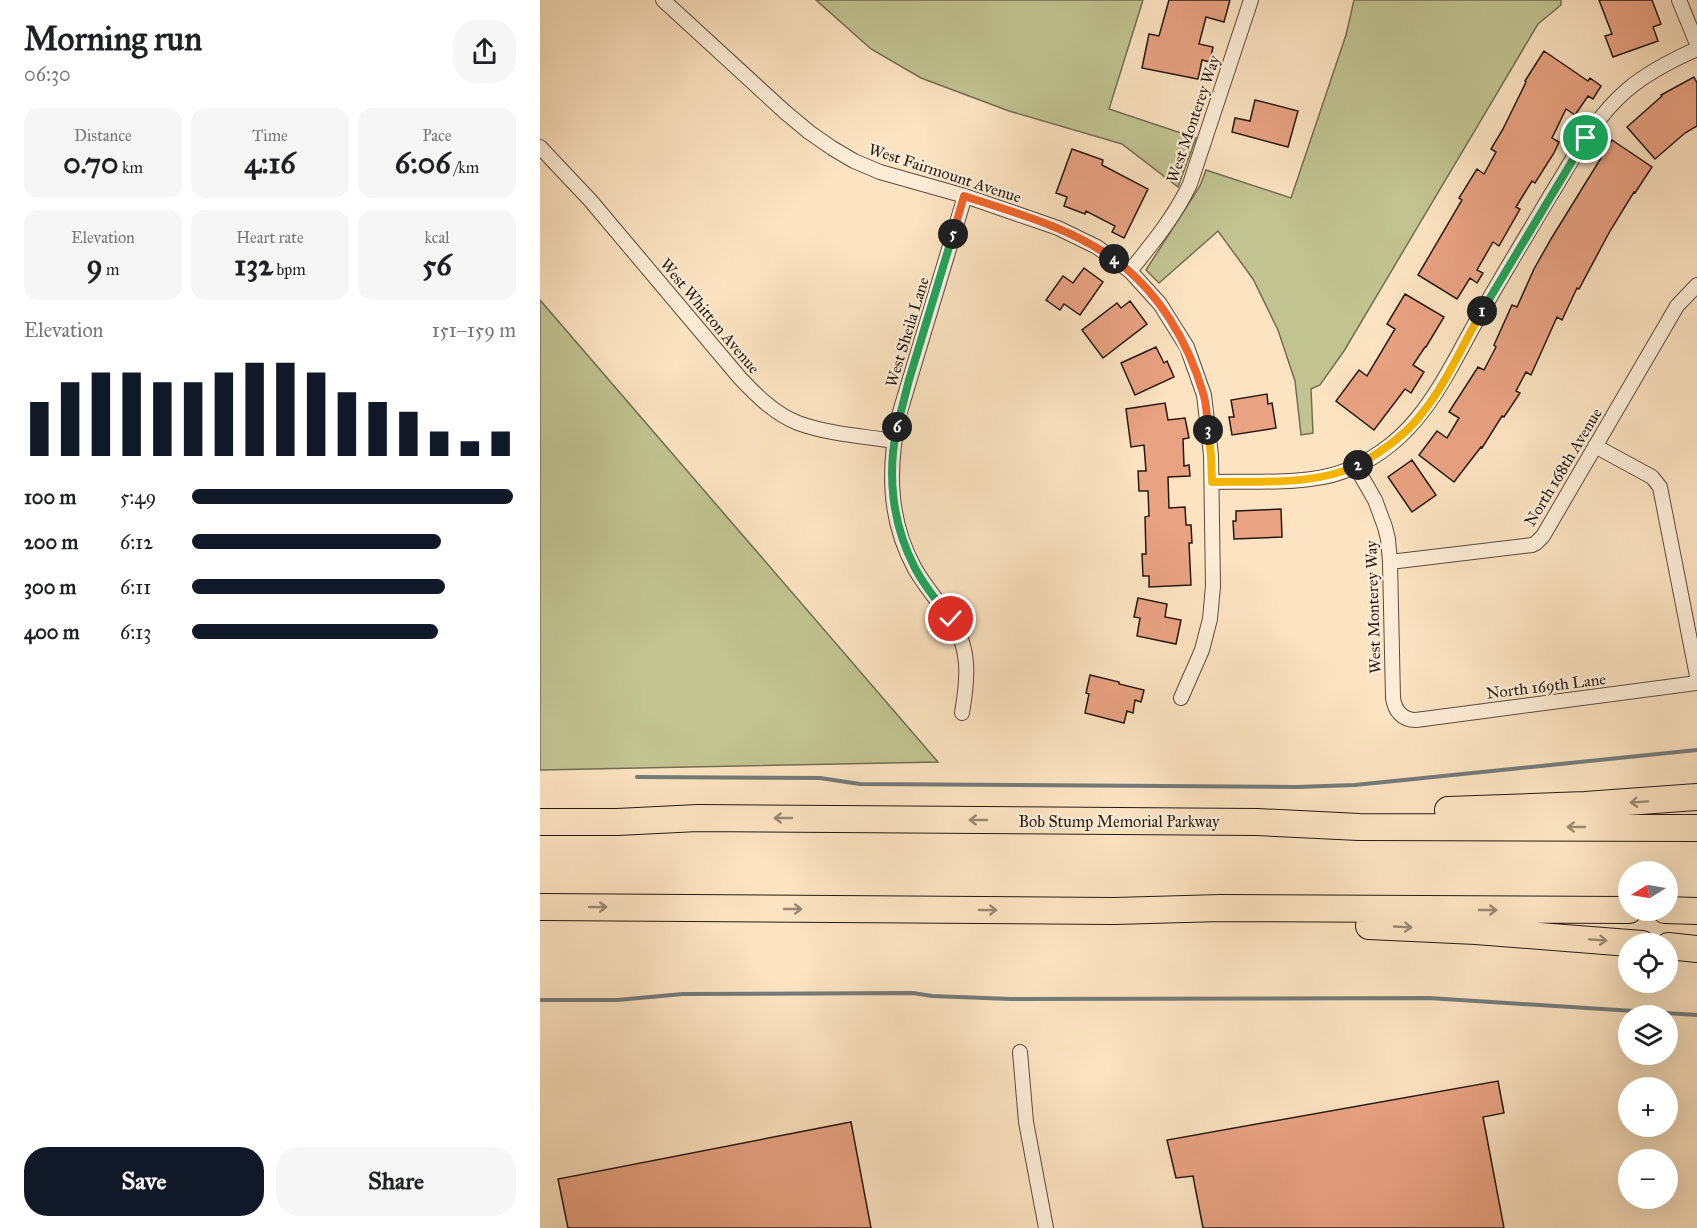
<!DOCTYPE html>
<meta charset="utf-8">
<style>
:root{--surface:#fff;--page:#f6f6f6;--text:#202124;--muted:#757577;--accent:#111827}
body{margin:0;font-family:"IM FELL Great Primer",serif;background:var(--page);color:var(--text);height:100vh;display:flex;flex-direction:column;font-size:22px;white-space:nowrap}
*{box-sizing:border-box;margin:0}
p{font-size:20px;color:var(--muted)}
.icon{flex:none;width:33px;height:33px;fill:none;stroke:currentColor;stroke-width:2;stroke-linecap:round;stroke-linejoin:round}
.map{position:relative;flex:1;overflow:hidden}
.panel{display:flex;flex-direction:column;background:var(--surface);width:540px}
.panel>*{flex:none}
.needle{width:39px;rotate:259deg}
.tools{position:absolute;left:1078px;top:861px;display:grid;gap:12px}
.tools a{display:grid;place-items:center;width:60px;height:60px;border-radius:50%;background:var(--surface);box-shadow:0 6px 24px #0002;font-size:30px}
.pin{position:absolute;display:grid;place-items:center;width:51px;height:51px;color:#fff;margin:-26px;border:3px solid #fff;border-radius:50%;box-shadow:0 2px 6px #0007}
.km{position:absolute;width:30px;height:30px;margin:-15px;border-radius:50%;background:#222;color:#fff;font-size:16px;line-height:30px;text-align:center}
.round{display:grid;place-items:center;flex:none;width:63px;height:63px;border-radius:24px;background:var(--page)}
.summary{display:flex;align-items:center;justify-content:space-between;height:102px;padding:0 24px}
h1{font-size:33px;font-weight:700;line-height:45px}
.metrics{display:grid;grid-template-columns:repeat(3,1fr);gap:9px;height:102px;padding:6px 24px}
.metrics div{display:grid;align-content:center;border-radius:15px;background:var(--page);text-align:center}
.metrics b{font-size:30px;font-weight:700}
.metrics small{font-size:16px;font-weight:400}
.metrics p{font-size:16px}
.chart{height:168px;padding:12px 24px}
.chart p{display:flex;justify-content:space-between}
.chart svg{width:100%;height:108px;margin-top:6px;stroke:var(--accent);stroke-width:6}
.cta{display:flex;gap:12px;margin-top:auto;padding:12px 24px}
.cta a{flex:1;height:69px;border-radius:24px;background:var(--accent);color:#fff;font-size:24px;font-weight:700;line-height:69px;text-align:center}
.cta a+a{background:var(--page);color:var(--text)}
ul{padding:0 24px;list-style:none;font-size:20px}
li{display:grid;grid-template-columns:96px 72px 1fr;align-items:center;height:45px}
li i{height:15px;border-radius:8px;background:var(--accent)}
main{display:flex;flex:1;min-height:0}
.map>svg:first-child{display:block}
</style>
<main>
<section class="panel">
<div class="summary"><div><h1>Morning run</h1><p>06:30</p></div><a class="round"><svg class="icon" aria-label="share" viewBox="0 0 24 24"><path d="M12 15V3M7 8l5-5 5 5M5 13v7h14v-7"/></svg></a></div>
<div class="metrics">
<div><p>Distance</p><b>0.70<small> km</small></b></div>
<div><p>Time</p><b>4:16</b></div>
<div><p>Pace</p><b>6:06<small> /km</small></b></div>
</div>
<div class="metrics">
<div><p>Elevation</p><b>9<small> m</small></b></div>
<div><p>Heart rate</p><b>132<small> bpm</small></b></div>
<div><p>kcal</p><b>56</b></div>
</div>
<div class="chart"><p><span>Elevation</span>151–159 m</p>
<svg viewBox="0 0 160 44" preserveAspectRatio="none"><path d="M5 44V22M15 44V14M25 44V10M35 44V10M45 44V14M55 44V14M65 44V10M75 44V6M85 44V6M95 44V10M105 44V18M115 44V22M125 44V26M135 44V34M145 44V38M155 44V34"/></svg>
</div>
<ul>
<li><b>100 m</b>5:49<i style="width:99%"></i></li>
<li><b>200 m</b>6:12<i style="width:77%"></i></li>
<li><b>300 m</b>6:11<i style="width:78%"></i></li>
<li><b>400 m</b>6:13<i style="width:76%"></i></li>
</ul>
<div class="cta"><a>Save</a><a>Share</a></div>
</section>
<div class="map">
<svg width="1157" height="1228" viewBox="0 0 1157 1228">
<rect width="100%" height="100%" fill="#fce3c1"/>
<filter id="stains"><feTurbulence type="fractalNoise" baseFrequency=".00333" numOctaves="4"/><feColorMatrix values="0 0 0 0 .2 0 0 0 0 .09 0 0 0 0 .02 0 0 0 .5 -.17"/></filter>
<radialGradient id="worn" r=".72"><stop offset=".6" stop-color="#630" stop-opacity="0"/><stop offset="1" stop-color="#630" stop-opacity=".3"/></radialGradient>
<path fill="#c1c391" stroke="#746e51" stroke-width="1.5" d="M 276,0 L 603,0 L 569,109 L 656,138 L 638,187 L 582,144 L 469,111 L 381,78 L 331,49 Z
M 814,0 L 1021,0 L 1021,5 L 998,24 L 804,351 L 780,385 L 771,389 L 773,433 L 761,435 L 755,381 L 738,330 L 713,279 L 678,231 L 619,283 L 606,270 L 660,186 L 666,170 L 751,198 L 806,35 Z
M 0,300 L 398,762 L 0,770 Z"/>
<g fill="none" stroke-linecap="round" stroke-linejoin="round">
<path stroke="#737a79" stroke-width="4" d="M 97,777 L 280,778 L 320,784 L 756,787 L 815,785 L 1157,750
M 0,1000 L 77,1000 L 143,994 L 373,993 L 392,996 L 471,999 L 889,998 L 1157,1015"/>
</g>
<path fill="#e9a282" stroke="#271811" stroke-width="1.5" d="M 629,0 L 690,0 L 684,22 L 666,17 L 659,44 L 673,47 L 670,62 L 662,60 L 658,79 L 602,68 L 609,34 L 619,36 Z
M 1059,0 L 1112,0 L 1121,24 L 1113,27 L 1118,41 L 1073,57 L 1065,36 L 1072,34 Z
M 1004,51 L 1048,81 L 1050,78 L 1061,86 L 1053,99 L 1048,96 L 1035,115 L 1026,109 L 1012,138 L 1019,142 L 1014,153 L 995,183 L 992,181 L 976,207 L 980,209 L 959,246 L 953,242 L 937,270 L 943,273 L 937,283 L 930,278 L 917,299 L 878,275 L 922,200 L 919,198 L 937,169 L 944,174 L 956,152 L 951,149 L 963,129 L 986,82 L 985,81 Z
M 1154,77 L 1157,83 L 1157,126 L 1145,133 L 1115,159 L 1087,127 L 1122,96 L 1121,95 Z
M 715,100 L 758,111 L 748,147 L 692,132 L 695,118 L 710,121 Z
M 1072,140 L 1112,167 L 1095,193 L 1094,192 L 1070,231 L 1039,289 L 1037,288 L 1022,320 L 1017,317 L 991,375 L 986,372 L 976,391 L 980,393 L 964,417 L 962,416 L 942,448 L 941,447 L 914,482 L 879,455 L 897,431 L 907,438 L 919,418 L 909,412 L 938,367 L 944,370 L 956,347 L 954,345 L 972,305 L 977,307 L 994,269 L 1011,239 Z
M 532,149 L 563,160 L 562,165 L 608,189 L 584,238 L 572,232 L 575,226 L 546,211 L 545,214 L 524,206 L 527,197 L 516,193 Z
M 544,268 L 563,282 L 540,315 L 524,304 L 520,310 L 506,300 L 523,276 L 533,283 Z
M 865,294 L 904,317 L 886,347 L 885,347 L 873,365 L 884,372 L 871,393 L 865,389 L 834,430 L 796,401 L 819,370 L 827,376 L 855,329 L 847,324 Z
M 590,301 L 607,324 L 563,358 L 542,330 L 577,303 L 581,308 Z
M 616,347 L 624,363 L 627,361 L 634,377 L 595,395 L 581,363 Z
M 727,394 L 728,404 L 732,403 L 736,428 L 692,435 L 689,417 L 694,417 L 691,400 Z
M 625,403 L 628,420 L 645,418 L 649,438 L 643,439 L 644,466 L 649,465 L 650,476 L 628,477 L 629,508 L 645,507 L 646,525 L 651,525 L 652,543 L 649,543 L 651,585 L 609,587 L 609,576 L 603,576 L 602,554 L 606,554 L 605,517 L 609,516 L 608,491 L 599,491 L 598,471 L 606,471 L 604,445 L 591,447 L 586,409 Z
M 872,460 L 896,495 L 872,512 L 848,477 Z
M 741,509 L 742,537 L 694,539 L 693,521 L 696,521 L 696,511 Z
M 598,598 L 627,604 L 625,617 L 641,620 L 636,644 L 597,636 L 600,618 L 594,617 Z
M 550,675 L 579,682 L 579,684 L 604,690 L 601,702 L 595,700 L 593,713 L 587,711 L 584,723 L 545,713 L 549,694 L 546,693 Z
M 958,1081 L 964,1113 L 943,1117 L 964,1228 L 663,1228 L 653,1176 L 636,1178 L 627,1140 Z
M 311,1122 L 331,1228 L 28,1228 L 18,1179 Z"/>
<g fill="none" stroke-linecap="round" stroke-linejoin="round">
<defs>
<path id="street" d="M 123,0 L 245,112 L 269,132 L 292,148 L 314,161 L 340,172 L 425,196 L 518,228 L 557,247 L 590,271 L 620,304 L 647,347 L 664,395 L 671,455 L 673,586 L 670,619 L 662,650 L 641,698
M 1139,0 L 1157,44
M 0,147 L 50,200 L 200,378 C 217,396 235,414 258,423 C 288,434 322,436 354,441
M 590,271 C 612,244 635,216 650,184 L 711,0
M 1055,446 L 1112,477 L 1120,487 L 1157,676
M 816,467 L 835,500 L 845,527 L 848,539 L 850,562 L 853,698 C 855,711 862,720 876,720 L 1157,683
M 672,482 C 710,481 767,485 802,472 C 872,447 899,389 932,329 C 957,284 984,240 1010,196 C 1033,159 1054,118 1087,90 C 1108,72 1132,60 1157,49
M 850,562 L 992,545 L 996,543 L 1003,536 L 1137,306 L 1157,285
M 422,713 C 428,678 431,647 409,616 C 397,600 384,585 374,567 C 348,519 348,468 359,415 L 425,196
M 480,1052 L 486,1122 L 506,1228"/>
<path id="highway" d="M 908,810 L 1045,805 L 1157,797
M 0,822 L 77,822 L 158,818 L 717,822 L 819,827 L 1157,828
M 0,907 L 574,911 L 681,908 L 1089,910
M 1125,910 L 1157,911
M 829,926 L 936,931 L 1102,944
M 1128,946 L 1157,949"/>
</defs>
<use href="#street" stroke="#5c4b3d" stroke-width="16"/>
<use href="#highway" stroke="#271811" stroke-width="28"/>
<use href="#street" stroke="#fdedd7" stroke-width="14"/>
<use href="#highway" stroke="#fce3c1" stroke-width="26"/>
</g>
<defs><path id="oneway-shaft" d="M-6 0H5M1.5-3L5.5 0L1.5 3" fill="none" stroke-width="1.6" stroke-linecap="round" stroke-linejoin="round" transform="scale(1.5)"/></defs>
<g stroke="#9c8872">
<use href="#oneway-shaft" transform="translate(1099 802) rotate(176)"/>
<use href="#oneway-shaft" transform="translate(243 818) rotate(-180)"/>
<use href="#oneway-shaft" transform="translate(438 820) rotate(-180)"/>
<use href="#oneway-shaft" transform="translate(1036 827) rotate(-180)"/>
<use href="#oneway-shaft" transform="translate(58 907)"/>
<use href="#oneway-shaft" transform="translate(253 909)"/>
<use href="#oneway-shaft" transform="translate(448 910)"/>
<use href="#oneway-shaft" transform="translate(948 910)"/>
<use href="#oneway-shaft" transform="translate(863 927) rotate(3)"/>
<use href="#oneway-shaft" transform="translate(1058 940) rotate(4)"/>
</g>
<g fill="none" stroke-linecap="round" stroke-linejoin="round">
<defs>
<path id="split-1" d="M 942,311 L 1046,138"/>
<path id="split-2" d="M 818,465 C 843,451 866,435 883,412 C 907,382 923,344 942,311"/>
<path id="split-3" d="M 668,430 L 671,455 L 672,482 C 719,481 775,486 818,465"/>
<path id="split-4" d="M 574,259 C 618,291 648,341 663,393 C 667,404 667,418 668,430"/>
<path id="split-5" d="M 413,234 L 424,196 C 476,213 529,227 574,259"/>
<path id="split-6" d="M 357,427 L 369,380 L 413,234"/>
<path id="split-7" d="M 357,427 C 347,474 352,523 374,566 C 383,585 398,602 411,619"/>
</defs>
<use href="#split-1" stroke="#fff" stroke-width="12"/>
<use href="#split-2" stroke="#fff" stroke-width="12"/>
<use href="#split-3" stroke="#fff" stroke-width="12"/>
<use href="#split-4" stroke="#fff" stroke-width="12"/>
<use href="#split-5" stroke="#fff" stroke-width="12"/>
<use href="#split-6" stroke="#fff" stroke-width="12"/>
<use href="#split-7" stroke="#fff" stroke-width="12"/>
<use href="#split-1" stroke="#22a559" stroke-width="8"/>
<use href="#split-2" stroke="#f5b400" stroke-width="8"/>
<use href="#split-3" stroke="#f5b400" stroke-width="8"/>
<use href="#split-4" stroke="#f0652b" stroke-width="8"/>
<use href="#split-5" stroke="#f0652b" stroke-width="8"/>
<use href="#split-6" stroke="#22a559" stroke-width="8"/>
<use href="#split-7" stroke="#22a559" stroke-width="8"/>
</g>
<g text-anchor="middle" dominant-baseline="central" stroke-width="4.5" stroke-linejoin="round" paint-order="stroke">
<g font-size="16" fill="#271811" stroke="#fdedd7">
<text transform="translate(653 119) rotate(-71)">West Monterey Way</text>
<text transform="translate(405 173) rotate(18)">West Fairmount Avenue</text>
<text transform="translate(170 316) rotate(50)">West Whitton Avenue</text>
<text transform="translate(367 332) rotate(-73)">West Sheila Lane</text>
<text transform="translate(1023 467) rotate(-59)">North 168th Avenue</text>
<text transform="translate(833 607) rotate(-92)">West Monterey Way</text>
<text transform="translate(1006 686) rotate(-7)">North 169th Lane</text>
<text x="579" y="821">Bob Stump Memorial Parkway</text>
</g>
</g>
<rect width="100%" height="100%" filter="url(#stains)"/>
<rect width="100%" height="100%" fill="url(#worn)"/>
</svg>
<div class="tools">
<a><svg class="needle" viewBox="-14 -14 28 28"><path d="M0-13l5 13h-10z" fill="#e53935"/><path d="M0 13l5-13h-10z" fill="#757577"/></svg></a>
<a><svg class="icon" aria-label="locate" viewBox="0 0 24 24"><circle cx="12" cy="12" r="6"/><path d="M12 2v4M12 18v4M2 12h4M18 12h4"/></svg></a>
<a><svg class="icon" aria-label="layers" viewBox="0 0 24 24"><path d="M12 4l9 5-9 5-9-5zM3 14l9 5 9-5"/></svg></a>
<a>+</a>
<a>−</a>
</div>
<div class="pin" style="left:1046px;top:138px;background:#1e9e55"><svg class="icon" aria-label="arrive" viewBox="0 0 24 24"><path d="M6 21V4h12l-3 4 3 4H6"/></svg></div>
<div class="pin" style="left:411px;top:619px;background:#d93025"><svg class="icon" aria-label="check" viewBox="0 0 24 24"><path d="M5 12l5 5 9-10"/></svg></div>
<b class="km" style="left:942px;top:311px">1</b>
<b class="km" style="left:818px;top:465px">2</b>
<b class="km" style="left:668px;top:430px">3</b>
<b class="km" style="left:574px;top:259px">4</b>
<b class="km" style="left:413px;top:234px">5</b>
<b class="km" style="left:357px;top:427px">6</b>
</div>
</main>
